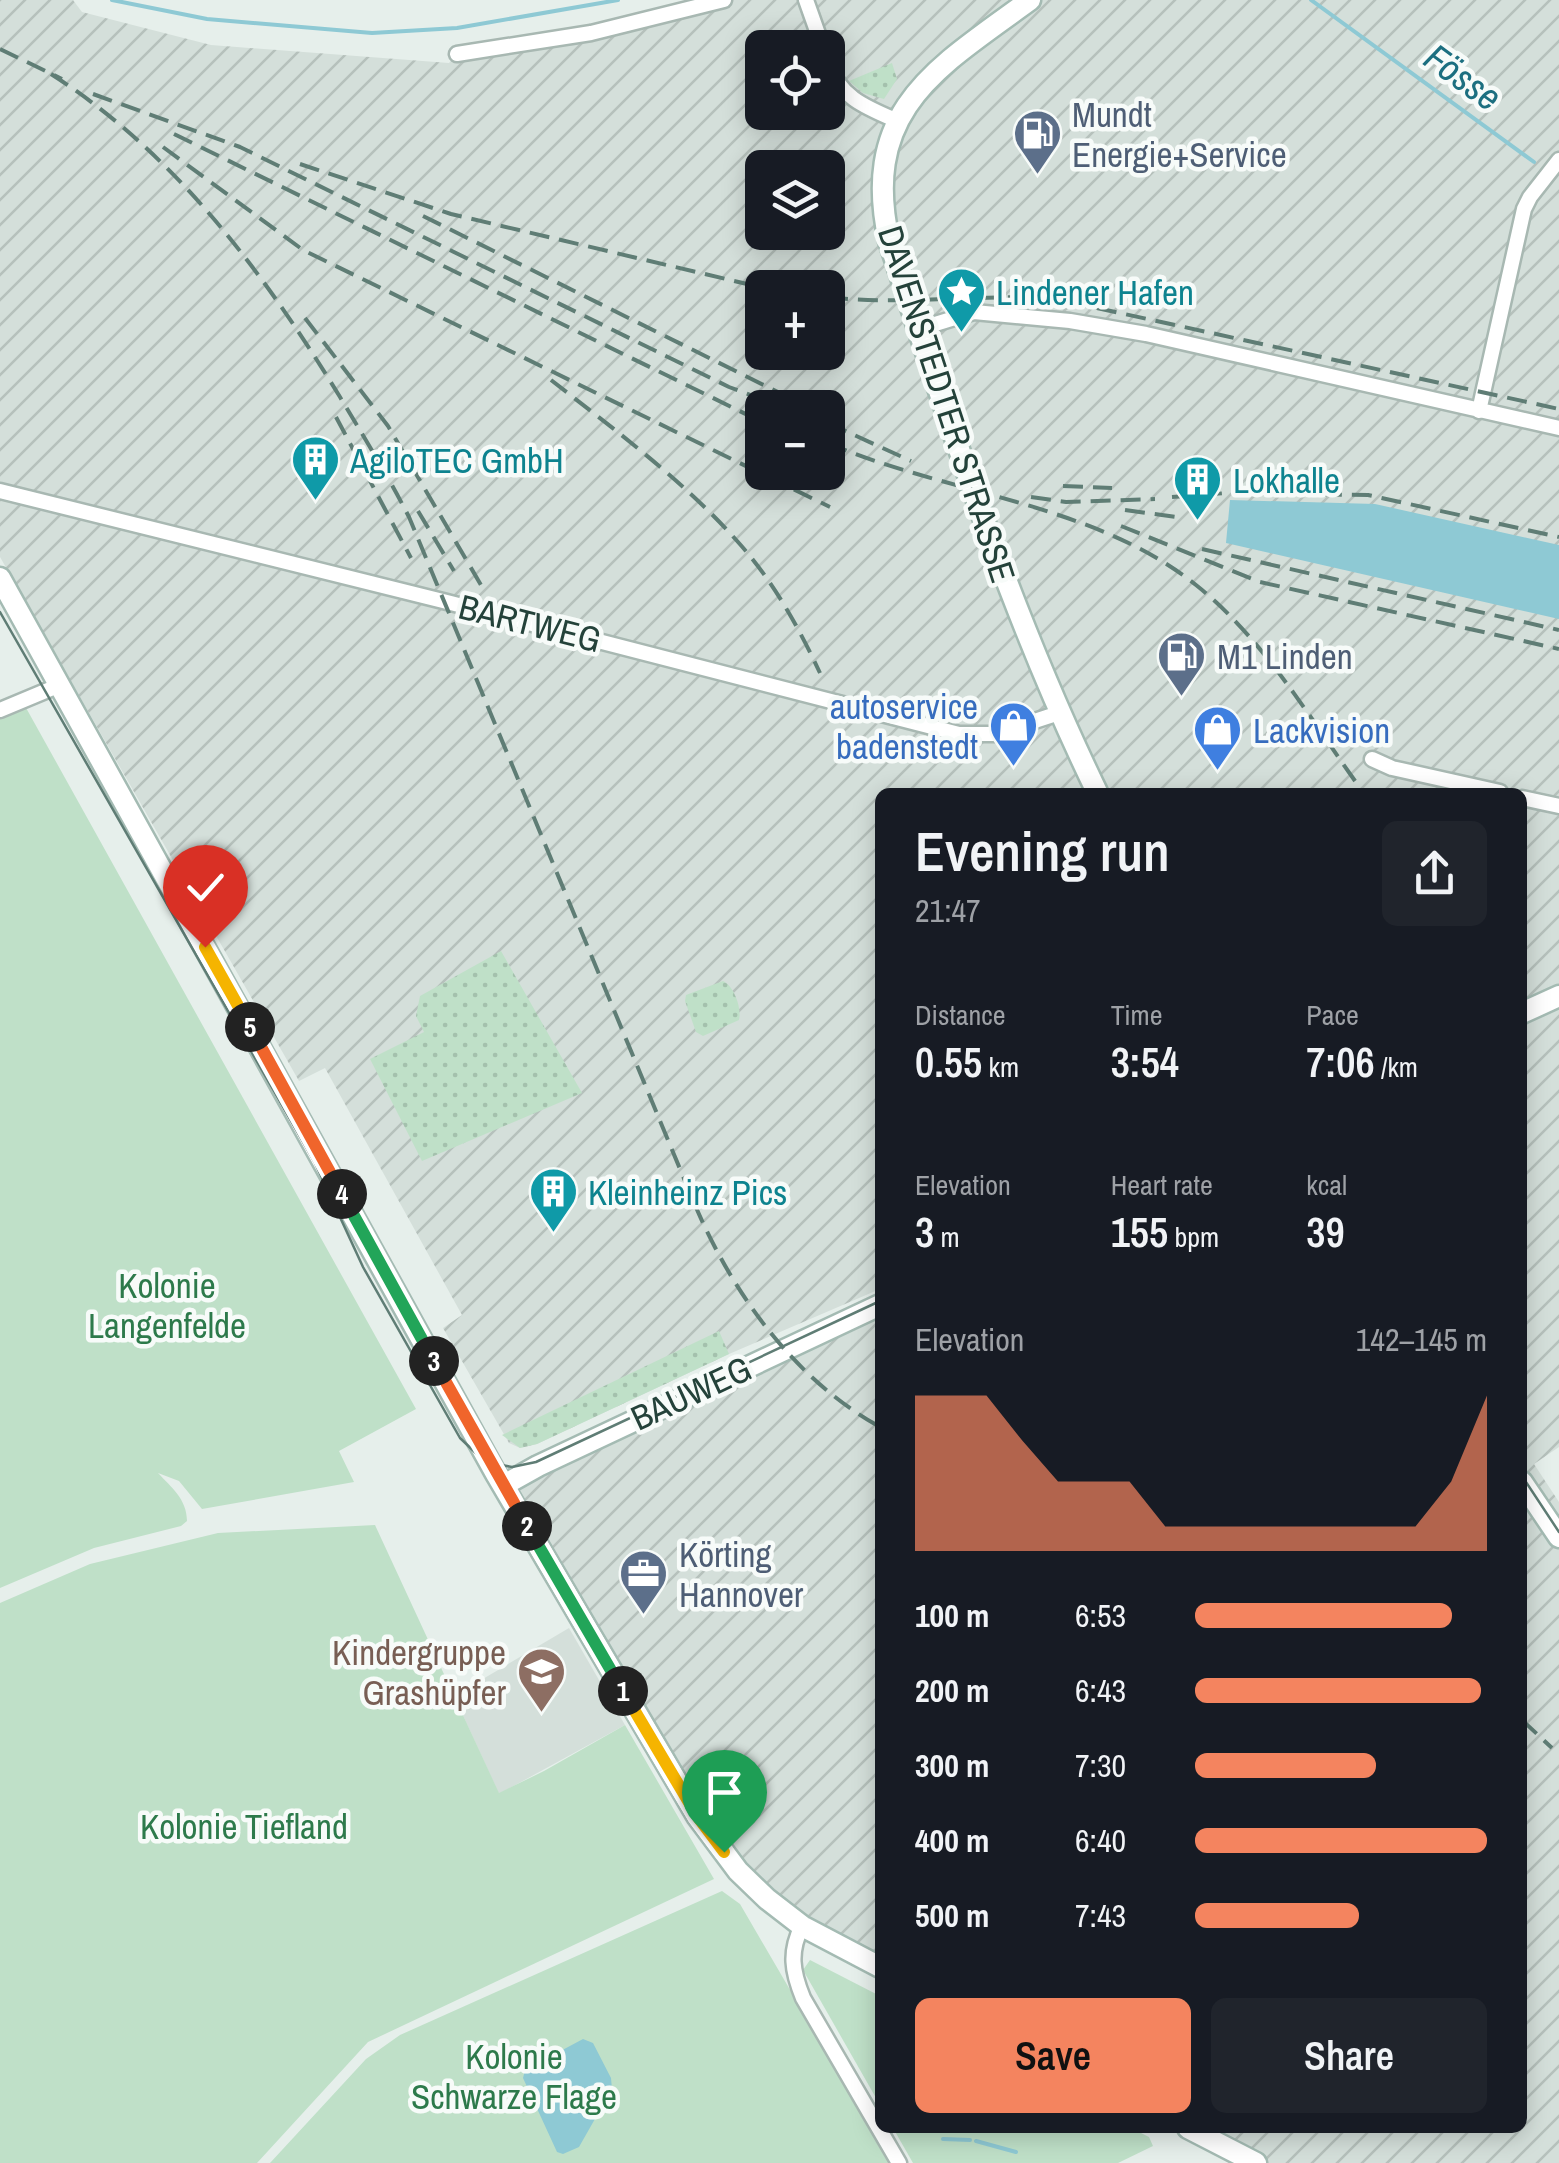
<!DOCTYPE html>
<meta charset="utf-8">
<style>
:root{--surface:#171b24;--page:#20242c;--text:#f1f3f6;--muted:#9ea1a6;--accent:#f4845f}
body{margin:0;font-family:"Archivo Narrow",sans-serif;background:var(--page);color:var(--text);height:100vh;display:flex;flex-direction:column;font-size:38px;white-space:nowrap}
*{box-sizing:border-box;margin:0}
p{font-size:32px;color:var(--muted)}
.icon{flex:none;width:55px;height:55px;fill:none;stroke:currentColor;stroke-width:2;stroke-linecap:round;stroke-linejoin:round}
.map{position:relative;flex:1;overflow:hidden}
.panel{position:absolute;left:875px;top:788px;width:652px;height:1345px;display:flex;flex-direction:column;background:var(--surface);border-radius:15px;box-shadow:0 5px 25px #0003}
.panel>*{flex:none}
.buttons{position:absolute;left:745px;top:30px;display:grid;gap:20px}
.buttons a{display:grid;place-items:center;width:100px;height:100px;border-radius:15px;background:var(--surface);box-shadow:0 5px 25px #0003;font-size:50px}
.pin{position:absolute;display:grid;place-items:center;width:85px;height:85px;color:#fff;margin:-102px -42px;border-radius:50% 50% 50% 0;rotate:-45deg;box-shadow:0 0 10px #0007}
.pin .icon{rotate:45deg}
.km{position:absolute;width:50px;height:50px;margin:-25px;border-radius:50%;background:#222;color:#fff;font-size:28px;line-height:50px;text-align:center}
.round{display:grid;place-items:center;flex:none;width:105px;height:105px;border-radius:15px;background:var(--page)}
.summary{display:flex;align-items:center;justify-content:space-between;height:170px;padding:0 40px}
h1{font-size:55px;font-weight:600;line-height:75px}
.metrics{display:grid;grid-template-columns:repeat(3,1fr);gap:15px;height:170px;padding:10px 40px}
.metrics div{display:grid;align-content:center}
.metrics b{font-size:42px;font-weight:600}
.metrics small{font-size:28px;font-weight:400}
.metrics p{font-size:28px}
.chart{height:280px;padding:20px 40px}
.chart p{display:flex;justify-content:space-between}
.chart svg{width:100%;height:180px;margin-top:10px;fill:var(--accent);opacity:.7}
.button{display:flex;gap:20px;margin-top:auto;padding:20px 40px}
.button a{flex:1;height:115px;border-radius:15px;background:var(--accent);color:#111;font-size:40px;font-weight:600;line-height:115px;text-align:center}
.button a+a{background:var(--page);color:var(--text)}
ul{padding:0 40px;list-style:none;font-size:32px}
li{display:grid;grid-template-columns:160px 120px 1fr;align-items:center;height:75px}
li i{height:25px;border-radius:12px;background:var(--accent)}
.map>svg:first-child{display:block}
</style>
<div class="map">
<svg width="1559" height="2163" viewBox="0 0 1559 2163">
<defs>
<pattern id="industrial-furrows" width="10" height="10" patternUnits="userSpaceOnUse" patternTransform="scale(2.5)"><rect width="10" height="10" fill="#d4dfda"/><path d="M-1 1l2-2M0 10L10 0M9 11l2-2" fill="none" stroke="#b6c1bc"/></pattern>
<pattern id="grass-dots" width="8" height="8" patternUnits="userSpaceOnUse" patternTransform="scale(2.5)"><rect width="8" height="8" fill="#bfe0c8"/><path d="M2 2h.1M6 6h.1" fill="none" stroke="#a4c1ad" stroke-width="1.8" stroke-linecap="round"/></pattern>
</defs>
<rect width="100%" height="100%" fill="#e6efeb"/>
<path fill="#d4dfda" d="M 569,1628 L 625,1725 L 499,1794 L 454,1696 Z"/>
<path fill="url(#industrial-furrows)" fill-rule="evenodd" d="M 0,0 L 73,0 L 82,12 L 211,45 L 449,63 L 462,49 L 586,27 L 700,0 L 1559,0 L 1559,1447 L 1534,1464 L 1559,1502 L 1559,2163 L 1256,2163 L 1188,2128 L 1522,2128 L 1522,792 L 880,792 L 880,1289 L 729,1354 L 537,1444 L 520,1448 L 509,1443 L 443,1328 L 462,1315 L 325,1068 L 299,1081 L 0,557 ZM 762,48 L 828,48 L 828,112 L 762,112 ZM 762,168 L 828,168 L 828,232 L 762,232 ZM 762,288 L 828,288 L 828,352 L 762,352 ZM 762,408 L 828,408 L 828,472 L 762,472 Z
M 880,1305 L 880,1967 L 738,1871 L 504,1485 Z"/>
<path fill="url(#grass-dots)" d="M 892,63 L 897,79 L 884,99 L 863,93 L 849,81 Z
M 501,951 L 582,1093 L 422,1161 L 370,1059 L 424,1032 L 416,1016 L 420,996 Z
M 723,981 C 734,986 742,1008 739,1020 L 703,1036 L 696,1032 L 685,1001 L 686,995 Z
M 719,1331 L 729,1354 L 537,1444 L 520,1448 L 502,1435 Z"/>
<path fill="#bfe0c8" d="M 25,706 L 416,1409 L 339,1451 L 354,1482 L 202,1509 L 179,1481 L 158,1473 C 171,1487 187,1499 187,1521 L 181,1526 L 94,1548 L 0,1588 L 0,717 Z
M 375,1525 L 499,1793 L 544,1771 L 625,1725 L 714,1879 L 368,2042 L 257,2163 L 0,2163 L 0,1603 L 90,1564 L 218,1533 Z
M 722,1891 L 740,1904 L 891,2163 L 270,2163 L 366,2059 L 400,2035 Z
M 810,1960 L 880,1996 L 880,2105 L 803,1970 Z
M 893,2128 L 1131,2128 L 1149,2137 L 1153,2146 L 1118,2163 L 913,2163 Z"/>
<path fill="#8ec9d4" d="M 1230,500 L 1375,504 L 1559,545 L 1559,619 L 1226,543 Z
M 583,2039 L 593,2043 L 611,2078 L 612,2089 L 579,2147 L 563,2154 L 557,2152 L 523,2078 L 525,2070 Z"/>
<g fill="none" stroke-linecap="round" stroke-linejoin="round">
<path stroke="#8ec9d4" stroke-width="4" d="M 112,0 L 207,19 L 372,33 L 457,28 L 618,0
M 1311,0 L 1534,162
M 943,2139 L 970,2140
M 976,2141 L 1016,2152"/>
<defs>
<path id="street" d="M 806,0 L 823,48
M 457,54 L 591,33 L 724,0
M 828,62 C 839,97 865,107 898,121
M 919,329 L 974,312 L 1070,321 L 1146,334 L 1559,428
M 1479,411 L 1524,209 L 1530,197 L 1559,160
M 0,491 L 443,601 L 959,734 L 995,734 L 1059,713
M 0,710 L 60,685
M 1372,759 L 1392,768 L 1500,792
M 1522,798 L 1559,806
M 802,1926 C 789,1952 792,1971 803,1998 L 899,2163"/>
<path id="secondary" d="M 1030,0 C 937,68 860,109 889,241 C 951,428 1011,615 1097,792
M 0,578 L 496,1474 L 697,1816 L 738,1871 L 767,1899 L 802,1926 L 880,1967
M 1522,1013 L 1559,996
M 1522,1482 L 1559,1537
M 504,1485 L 538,1466 L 880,1305
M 1188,2128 L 1256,2163"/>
</defs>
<use href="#street" stroke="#a8b8b2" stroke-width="19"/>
<use href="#secondary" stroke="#a4bbb3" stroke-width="25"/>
<use href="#street" stroke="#fff" stroke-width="14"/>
<use href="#secondary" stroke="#fff" stroke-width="20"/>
<path stroke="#5f7d75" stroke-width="2.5" d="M 0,612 L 315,1163 L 363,1267 L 460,1438 L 482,1459 L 490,1463 L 512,1467 L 536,1462 L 880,1301
M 1522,1476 L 1559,1532"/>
<path stroke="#5f7d75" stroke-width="4" stroke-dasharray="20 10" stroke-linecap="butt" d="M 0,49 L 62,79
M 51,74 C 175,153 264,273 340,397 C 364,437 388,476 409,517 L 695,1205 C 733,1294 794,1379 880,1427
M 93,94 L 240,147 L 729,387 L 785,408
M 174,134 L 762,422
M 163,147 L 303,250 L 830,507
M 300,164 L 451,214 L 764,288
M 423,216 L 810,408
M 828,297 C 904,306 980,293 1056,299 L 1559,409
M 305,318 L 388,426 L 481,585
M 551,380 C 615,430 684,481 738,542 C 773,581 798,626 820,673
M 336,417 L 411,558
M 828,423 L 911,461
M 828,443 C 946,494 1094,503 1196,585 C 1265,640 1312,722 1363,792
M 1063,486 L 1112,488
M 1031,497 L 1066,502 L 1155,499
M 1172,497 L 1227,493 L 1368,495 L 1559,537
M 1125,510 L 1176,517
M 418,511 L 454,571
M 1121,526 L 1260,582 L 1559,649
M 1202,549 L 1559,630
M 1522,1720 L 1552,1748"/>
</g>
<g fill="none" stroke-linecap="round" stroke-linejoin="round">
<defs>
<path id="split-1" d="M 623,1691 L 697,1816 L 724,1852"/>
<path id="split-2" d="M 527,1526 L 623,1691"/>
<path id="split-3" d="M 434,1361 L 527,1526"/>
<path id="split-4" d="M 342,1194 L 434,1361"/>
<path id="split-5" d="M 250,1027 L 342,1194"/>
<path id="split-6" d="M 205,947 L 250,1027"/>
</defs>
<use href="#split-1" stroke="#fff" stroke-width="20"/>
<use href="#split-2" stroke="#fff" stroke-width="20"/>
<use href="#split-3" stroke="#fff" stroke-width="20"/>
<use href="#split-4" stroke="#fff" stroke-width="20"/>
<use href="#split-5" stroke="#fff" stroke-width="20"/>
<use href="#split-6" stroke="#fff" stroke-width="20"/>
<use href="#split-1" stroke="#f5b400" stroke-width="12"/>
<use href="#split-2" stroke="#22a559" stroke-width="12"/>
<use href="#split-3" stroke="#f0652b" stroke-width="12"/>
<use href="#split-4" stroke="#22a559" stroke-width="12"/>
<use href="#split-5" stroke="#f0652b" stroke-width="12"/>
<use href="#split-6" stroke="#f5b400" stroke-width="12"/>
</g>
<defs>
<symbol id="fuel-pin" viewBox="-11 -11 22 30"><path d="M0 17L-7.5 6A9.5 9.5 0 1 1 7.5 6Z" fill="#5c6f8a" stroke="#f7fbf9"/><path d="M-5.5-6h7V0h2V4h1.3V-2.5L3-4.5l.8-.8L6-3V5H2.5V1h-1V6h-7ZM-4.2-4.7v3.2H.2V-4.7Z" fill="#fff"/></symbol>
<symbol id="sight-pin" viewBox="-11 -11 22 30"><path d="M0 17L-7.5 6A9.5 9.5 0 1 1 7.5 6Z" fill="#0f9aa8" stroke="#f7fbf9"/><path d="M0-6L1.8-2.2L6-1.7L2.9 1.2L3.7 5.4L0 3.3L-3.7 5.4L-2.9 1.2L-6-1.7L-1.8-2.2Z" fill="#fff"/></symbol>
<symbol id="building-pin" viewBox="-11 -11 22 30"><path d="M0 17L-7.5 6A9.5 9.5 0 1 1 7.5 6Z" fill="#0f9aa8" stroke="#f7fbf9"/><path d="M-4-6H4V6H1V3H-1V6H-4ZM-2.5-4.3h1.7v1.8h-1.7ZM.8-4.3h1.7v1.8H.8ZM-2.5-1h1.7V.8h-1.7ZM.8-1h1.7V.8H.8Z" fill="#fff"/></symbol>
<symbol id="shop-pin" viewBox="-11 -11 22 30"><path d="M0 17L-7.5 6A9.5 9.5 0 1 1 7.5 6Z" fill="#3f7fe0" stroke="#f7fbf9"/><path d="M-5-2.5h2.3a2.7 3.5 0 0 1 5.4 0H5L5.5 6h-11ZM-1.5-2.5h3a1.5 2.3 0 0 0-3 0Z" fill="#fff"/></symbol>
<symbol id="office-pin" viewBox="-11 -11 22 30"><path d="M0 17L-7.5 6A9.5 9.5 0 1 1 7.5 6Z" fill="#5c6f8a" stroke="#f7fbf9"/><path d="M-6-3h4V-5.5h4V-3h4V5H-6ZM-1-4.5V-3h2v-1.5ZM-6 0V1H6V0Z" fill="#fff"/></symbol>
<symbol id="school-pin" viewBox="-11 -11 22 30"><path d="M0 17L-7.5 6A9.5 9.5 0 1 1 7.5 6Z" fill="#8d6e63" stroke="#f7fbf9"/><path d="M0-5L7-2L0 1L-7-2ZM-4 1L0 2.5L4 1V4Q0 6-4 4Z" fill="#fff"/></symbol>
</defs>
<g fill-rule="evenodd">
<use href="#fuel-pin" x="1010" y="106" width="55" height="75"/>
<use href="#sight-pin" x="934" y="264" width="55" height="75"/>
<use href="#building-pin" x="288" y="432" width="55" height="75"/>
<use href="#building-pin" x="1170" y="452" width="55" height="75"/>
<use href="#fuel-pin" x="1154" y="628" width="55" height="75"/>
<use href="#shop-pin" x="986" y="698" width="55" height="75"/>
<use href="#shop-pin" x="1190" y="702" width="55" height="75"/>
<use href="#building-pin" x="526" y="1164" width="55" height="75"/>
<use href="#office-pin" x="616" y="1546" width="55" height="75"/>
<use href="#school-pin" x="514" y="1644" width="55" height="75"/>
</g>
<g text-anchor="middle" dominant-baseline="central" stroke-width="9" stroke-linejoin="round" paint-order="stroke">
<g font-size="35" fill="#4e5e75" stroke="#f7fbf9" text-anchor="start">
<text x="1072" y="114">Mundt<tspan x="1072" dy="40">Energie+Service</tspan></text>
<text x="1217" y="656">M1 Linden</text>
<text x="679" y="1554">Körting<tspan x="679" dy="40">Hannover</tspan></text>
</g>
<g font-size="35" fill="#0d838f" stroke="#f7fbf9" text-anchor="start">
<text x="996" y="292">Lindener Hafen</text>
<text x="350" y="460">AgiloTEC GmbH</text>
<text x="1233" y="480">Lokhalle</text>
<text x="588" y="1192">Kleinheinz Pics</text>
</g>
<g font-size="35" fill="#24423a" stroke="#f7fbf9">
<text transform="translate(947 404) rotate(72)">DAVENSTEDTER STRASSE</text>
<text transform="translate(530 623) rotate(14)">BARTWEG</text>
<text transform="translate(691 1393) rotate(-25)">BAUWEG</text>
</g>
<g font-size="35" fill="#366cbe" stroke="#f7fbf9" text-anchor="end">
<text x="978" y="706">autoservice<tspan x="978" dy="40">badenstedt</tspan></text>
<text x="1253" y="730" text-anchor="start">Lackvision</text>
</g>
<g font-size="35" fill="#2d7a4b" stroke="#f7fbf9">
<text x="167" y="1285">Kolonie<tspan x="167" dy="40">Langenfelde</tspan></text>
<text x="244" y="1826">Kolonie Tiefland</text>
<text x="514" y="2056">Kolonie<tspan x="514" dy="40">Schwarze Flage</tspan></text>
</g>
<g font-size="35" fill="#785e54" stroke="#f7fbf9" text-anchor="end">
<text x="506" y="1652">Kindergruppe<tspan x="506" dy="40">Grashüpfer</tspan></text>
</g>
<g font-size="38" font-style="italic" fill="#1c6f80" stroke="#f7fbf9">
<text transform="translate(1463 77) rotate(36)">Fösse</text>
</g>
</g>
</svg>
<div class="buttons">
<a><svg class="icon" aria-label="locate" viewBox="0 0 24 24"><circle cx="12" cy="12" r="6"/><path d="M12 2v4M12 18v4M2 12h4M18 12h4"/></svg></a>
<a><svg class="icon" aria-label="layers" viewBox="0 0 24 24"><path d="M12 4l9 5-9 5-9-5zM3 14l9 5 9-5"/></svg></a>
<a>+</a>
<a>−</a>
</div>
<div class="pin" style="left:724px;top:1852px;background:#1e9e55"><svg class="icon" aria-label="arrive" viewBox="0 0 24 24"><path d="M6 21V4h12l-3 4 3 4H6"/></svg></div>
<div class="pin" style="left:205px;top:947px;background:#d93025"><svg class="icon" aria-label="check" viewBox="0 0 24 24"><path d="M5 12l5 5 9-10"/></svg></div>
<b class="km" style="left:623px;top:1691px">1</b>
<b class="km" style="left:527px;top:1526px">2</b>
<b class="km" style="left:434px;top:1361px">3</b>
<b class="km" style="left:342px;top:1194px">4</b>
<b class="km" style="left:250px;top:1027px">5</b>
<section class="panel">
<div class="summary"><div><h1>Evening run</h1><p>21:47</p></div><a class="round"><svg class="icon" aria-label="share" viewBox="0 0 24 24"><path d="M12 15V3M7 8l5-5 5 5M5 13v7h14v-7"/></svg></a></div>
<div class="metrics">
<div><p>Distance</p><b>0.55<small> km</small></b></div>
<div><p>Time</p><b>3:54</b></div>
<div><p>Pace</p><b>7:06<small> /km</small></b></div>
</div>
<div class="metrics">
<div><p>Elevation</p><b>3<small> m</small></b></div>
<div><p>Heart rate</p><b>155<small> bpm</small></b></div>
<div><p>kcal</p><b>39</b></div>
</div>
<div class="chart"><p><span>Elevation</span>142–145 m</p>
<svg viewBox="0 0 160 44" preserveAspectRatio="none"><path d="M0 44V6L10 6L20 6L30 17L40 27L50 27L60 27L70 38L80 38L90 38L100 38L110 38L120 38L130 38L140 38L150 27L160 6V44z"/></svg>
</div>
<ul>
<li><b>100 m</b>6:53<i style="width:88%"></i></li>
<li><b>200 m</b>6:43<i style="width:98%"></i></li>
<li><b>300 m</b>7:30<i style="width:62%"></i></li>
<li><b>400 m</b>6:40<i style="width:100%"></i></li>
<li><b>500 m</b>7:43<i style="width:56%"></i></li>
</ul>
<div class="button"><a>Save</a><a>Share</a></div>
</section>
</div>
